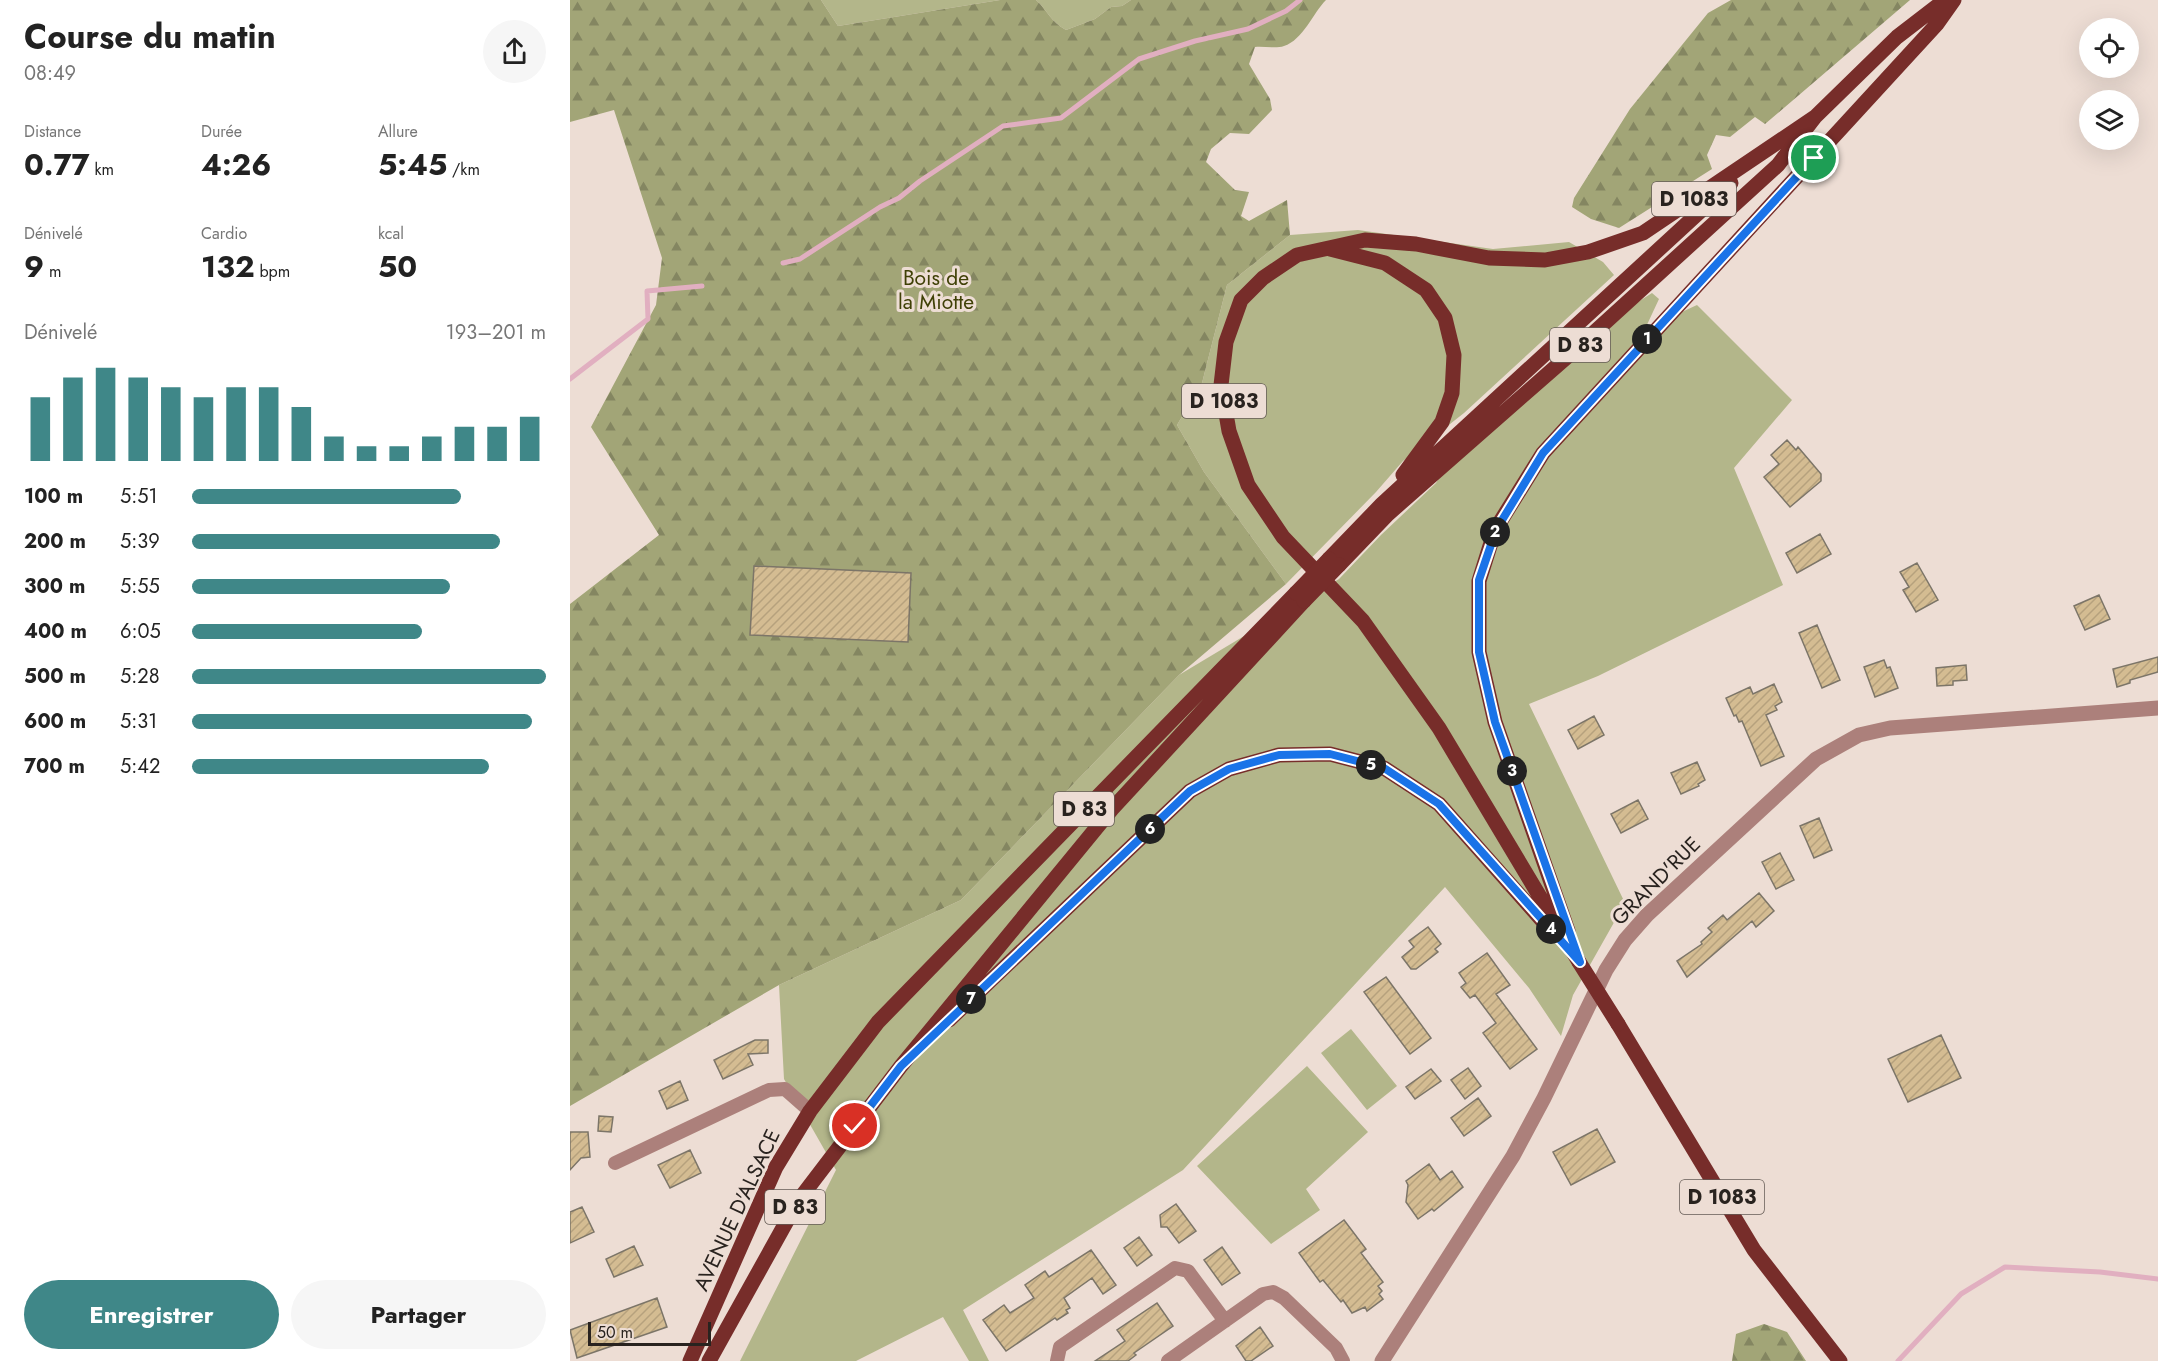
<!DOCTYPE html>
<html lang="fr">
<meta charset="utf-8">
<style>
:root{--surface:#fff;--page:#f6f6f6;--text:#222;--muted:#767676;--accent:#3f8788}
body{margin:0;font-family:Jost,sans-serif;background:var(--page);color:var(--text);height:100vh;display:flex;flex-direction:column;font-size:22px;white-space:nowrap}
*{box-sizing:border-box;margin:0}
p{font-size:20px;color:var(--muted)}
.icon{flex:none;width:33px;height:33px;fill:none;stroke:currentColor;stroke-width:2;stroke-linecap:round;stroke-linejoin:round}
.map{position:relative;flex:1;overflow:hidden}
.panel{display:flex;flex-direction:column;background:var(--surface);width:570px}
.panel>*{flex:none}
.fabs{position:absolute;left:1509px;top:18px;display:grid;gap:12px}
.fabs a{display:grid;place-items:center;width:60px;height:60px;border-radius:50%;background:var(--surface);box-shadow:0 6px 24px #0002;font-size:30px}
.scale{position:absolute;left:18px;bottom:15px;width:123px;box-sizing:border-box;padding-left:6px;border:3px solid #29231f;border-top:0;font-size:16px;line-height:21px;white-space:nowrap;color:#29231f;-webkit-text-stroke:4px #edddd4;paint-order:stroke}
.pin{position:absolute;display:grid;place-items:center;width:51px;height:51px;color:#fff;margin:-26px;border:3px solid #fff;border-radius:50%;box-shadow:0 2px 6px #0007}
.km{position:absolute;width:30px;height:30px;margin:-15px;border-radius:50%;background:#222;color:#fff;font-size:16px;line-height:30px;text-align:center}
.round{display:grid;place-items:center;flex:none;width:63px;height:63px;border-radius:32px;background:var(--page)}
.head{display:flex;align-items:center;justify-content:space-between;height:102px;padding:0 24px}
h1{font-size:33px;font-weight:700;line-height:45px}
.metrics{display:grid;grid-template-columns:repeat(3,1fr);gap:9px;height:102px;padding:6px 24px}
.metrics div{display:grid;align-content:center}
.metrics b{font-size:30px;font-weight:700}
.metrics small{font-size:16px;font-weight:400}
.metrics p{font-size:16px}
.chart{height:168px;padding:12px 24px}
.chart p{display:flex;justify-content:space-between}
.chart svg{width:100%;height:108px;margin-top:6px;stroke:var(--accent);stroke-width:6}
.primary-button{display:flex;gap:12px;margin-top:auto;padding:12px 24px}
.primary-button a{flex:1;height:69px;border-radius:36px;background:var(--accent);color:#fff;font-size:24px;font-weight:700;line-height:69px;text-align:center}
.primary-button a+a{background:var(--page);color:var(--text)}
ul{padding:0 24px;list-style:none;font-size:20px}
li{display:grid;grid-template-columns:96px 72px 1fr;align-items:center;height:45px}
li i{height:15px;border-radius:8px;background:var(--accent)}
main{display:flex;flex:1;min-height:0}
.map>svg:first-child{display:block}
</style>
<main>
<section class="panel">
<div class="head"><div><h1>Course du matin</h1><p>08:49</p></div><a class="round"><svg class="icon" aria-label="share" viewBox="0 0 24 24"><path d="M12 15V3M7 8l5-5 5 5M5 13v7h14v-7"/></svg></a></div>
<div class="metrics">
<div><p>Distance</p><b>0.77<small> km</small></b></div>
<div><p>Durée</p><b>4:26</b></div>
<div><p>Allure</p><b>5:45<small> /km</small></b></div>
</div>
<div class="metrics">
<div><p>Dénivelé</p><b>9<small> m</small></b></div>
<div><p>Cardio</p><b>132<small> bpm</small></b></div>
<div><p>kcal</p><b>50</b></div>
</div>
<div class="chart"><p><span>Dénivelé</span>193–201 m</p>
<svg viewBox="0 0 160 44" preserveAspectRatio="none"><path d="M5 44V18M15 44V10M25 44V6M35 44V10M45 44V14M55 44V18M65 44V14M75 44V14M85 44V22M95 44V34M105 44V38M115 44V38M125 44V34M135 44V30M145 44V30M155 44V26"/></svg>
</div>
<ul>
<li><b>100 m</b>5:51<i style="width:76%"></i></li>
<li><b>200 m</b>5:39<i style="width:87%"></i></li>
<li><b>300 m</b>5:55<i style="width:73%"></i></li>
<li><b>400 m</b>6:05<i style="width:65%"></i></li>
<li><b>500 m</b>5:28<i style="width:100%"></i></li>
<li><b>600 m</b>5:31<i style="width:96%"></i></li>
<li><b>700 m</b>5:42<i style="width:84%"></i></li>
</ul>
<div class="primary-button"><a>Enregistrer</a><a>Partager</a></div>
</section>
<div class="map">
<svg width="1588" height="1361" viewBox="0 0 1588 1361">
<defs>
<pattern id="forest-firs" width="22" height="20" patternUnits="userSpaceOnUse" patternTransform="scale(1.5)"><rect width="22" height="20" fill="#a2a577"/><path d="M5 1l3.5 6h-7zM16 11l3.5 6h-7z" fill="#848661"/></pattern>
<pattern id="building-hatch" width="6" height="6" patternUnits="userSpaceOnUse" patternTransform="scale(1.5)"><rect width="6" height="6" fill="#d4bc92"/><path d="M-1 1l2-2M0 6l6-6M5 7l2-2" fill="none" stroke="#b6a17d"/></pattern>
</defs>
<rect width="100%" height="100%" fill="#edddd4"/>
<path fill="#b3b68a" d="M 251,0 L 430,0 L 268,26 Z
M 466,0 L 561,0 L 552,6 L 541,7 L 525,19 L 496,30 C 481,22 478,11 466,0 Z
M 788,230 L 923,249 L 999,242 L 1033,262 L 1044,275 L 894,413 L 833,461 L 806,492 L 716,584 L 634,472 L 607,425 L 632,383 L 657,285 L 720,235 Z
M 1082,293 L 1089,299 L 1075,329 L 1127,305 L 1222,400 L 1164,468 L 1213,585 L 1028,676 L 959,704 L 1055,903 L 1003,995 L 991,1036 L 959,988 L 875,887 L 613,1170 L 393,1310 L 419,1361 L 399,1361 L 373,1317 L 286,1361 L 170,1361 L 266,1170 L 214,1079 L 209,985 L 391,900 L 609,675 L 769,579 L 811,535 L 866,483 L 872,473 L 1046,316 Z
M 781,1029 L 827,1086 L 797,1110 L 751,1053 Z
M 737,1066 L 798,1132 L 736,1189 L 750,1210 L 701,1244 L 627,1166 Z"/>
<path fill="url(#forest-firs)" d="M 0,0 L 251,0 L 268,26 L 430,0 L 466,0 C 478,11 481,22 496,30 L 525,19 L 541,7 L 552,6 L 561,0 L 756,0 C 743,13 733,40 714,46 C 706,49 694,46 685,47 L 679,64 L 700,99 L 702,110 L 679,134 L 660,133 L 641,149 L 636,162 L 665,190 L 679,192 L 671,216 L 679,221 L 717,200 L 720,235 L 657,285 L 632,383 L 607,425 L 634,472 L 716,584 L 609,675 L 391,900 L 209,985 L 0,1106 L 0,604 L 89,535 L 21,427 L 86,305 L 92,258 L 44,110 L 0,122 Z
M 1161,0 L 1340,0 L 1195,124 L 1185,117 L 1160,137 L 1146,135 L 1137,155 L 1142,169 L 1049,228 L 1021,219 L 1002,207 L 1004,198 L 1060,109 L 1138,13 Z
M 1194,1324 L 1217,1332 L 1236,1361 L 1162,1361 L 1166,1334 Z"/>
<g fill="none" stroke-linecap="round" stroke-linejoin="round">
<path stroke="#e1afc0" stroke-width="5" d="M 213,263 L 230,259 L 310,207 L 329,198 L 350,181 L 433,126 L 491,118 L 569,59 L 625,41 L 678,29 L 716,11 L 730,0
M 0,379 L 78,319 L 77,291 L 132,286
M 1328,1361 L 1391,1294 L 1435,1267 L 1530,1272 L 1588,1279"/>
</g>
<path fill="url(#building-hatch)" stroke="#7c7568" stroke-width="1.5" d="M 1217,440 L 1226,450 L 1228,447 L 1251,474 L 1251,481 L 1220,507 L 1194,477 L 1209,464 L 1201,455 Z
M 1250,534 L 1261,554 L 1227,573 L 1216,553 Z
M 1347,563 L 1368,600 L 1346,612 L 1333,590 L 1339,587 L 1330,572 Z
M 184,566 L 341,573 L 338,642 L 180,635 Z
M 1529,595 L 1540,619 L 1515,630 L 1504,606 Z
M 1247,625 L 1270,680 L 1252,688 L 1229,633 Z
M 1588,657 L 1588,672 L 1560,680 L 1560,683 L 1547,687 L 1543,669 Z
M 1314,660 L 1317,668 L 1320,667 L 1328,688 L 1305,697 L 1294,667 Z
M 1396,665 L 1397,680 L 1383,681 L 1383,685 L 1367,686 L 1366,668 Z
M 1204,684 L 1212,702 L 1205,706 L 1207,710 L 1196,715 L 1214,756 L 1191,766 L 1172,721 L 1169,722 L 1166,715 L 1164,716 L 1156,698 L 1180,687 L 1183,694 Z
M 1024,716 L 1034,735 L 1008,749 L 998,730 Z
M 1127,762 L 1135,780 L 1128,784 L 1129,786 L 1111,794 L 1101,773 Z
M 1068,800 L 1078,819 L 1051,833 L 1041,814 Z
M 1249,818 L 1262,850 L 1244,858 L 1230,826 Z
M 1210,853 L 1224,880 L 1206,889 L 1192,862 Z
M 1189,893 L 1204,911 L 1186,927 L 1182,921 L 1117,977 L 1107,961 L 1132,944 L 1131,942 L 1142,932 L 1138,928 L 1153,915 L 1157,920 Z
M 858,927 L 871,944 L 865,949 L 868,952 L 846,969 L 841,969 L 832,957 L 844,947 L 839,941 Z
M 917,953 L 940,985 L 926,994 L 967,1049 L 940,1069 L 913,1033 L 926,1023 L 905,995 L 900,998 L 891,987 L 896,983 L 889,973 Z
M 816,977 L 861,1038 L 840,1054 L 794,992 Z
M 1371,1035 L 1391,1078 L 1338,1102 L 1318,1059 Z
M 198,1040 L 198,1053 L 178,1054 L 183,1065 L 153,1079 L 144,1060 L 185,1040 Z
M 898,1068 L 911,1086 L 895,1099 L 881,1080 Z
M 861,1069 L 871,1081 L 845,1099 L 836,1087 Z
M 110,1081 L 118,1100 L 97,1109 L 89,1091 Z
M 908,1098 L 921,1116 L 894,1136 L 881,1118 Z
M 29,1116 L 43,1117 L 41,1132 L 28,1131 Z
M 1027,1129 L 1045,1162 L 1001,1185 L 983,1152 Z
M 0,1132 L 18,1132 L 20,1157 L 11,1158 L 0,1170 Z
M 120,1150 L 131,1173 L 100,1188 L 88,1165 Z
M 859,1164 L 870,1180 L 882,1171 L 893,1187 L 864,1211 L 862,1209 L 848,1219 L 836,1202 L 838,1185 L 836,1181 Z
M 606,1204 L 626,1231 L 609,1243 L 597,1227 L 591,1227 L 590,1215 Z
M 12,1207 L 24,1232 L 0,1243 L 0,1212 Z
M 774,1220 L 796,1249 L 791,1253 L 813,1282 L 808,1286 L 812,1291 L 809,1294 L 813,1299 L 797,1311 L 795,1307 L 782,1313 L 773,1300 L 771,1302 L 753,1280 L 750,1282 L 729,1253 Z
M 569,1237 L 582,1255 L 567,1266 L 554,1248 Z
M 64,1246 L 73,1265 L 44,1277 L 36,1259 Z
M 652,1247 L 670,1273 L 652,1285 L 634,1260 Z
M 521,1250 L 546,1285 L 533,1294 L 522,1278 L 494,1298 L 500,1308 L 496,1310 L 498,1313 L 487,1320 L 485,1318 L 436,1351 L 413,1320 L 434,1305 L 440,1313 L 464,1298 L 455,1285 L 475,1271 L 479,1277 Z
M 87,1298 L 97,1327 L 7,1358 L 0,1330 Z
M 587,1303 L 603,1326 L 564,1353 L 566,1355 L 558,1361 L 525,1361 L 555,1341 L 547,1330 Z
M 690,1327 L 703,1346 L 681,1361 L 676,1361 L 666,1346 Z"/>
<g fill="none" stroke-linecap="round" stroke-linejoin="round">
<path stroke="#ac807b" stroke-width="14" d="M 45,1163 L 199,1090 L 215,1089 L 240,1111
M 487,1361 L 490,1347 L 605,1268 L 618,1271 L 655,1321
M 598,1361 L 693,1294 L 703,1292 L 714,1298 L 766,1348 L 773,1361"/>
<path stroke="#ac807b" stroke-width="15" d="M 812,1361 L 943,1156 L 974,1098 L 1036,970 L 1055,940 L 1077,915 L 1246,759 L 1289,735 L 1320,728 L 1588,708"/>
<path stroke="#772d2a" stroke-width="15" d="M 760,249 L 815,263 L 856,290 L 875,318 L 884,355 L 882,393 L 872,422 L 833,475
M 759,559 L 812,504 L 1161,183
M 769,565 L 818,514 L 1006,349 L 1208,165 L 1245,117 L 1327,37 L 1375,0
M 998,931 L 925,722 L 909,652 L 909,581 L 925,530 L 973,453 L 1367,24 L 1384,0
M 1009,962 L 869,728 L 793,621 L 713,537 L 678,485 L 659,431 L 651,385 L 656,342 L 671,300 L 693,278 L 727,255 L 795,240 L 846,244 L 919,258 L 975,260 L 1018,252 L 1073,233 L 1245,117
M 379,1020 L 620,791 L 659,769 L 709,755 L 760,754 L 814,768 L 869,804 L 985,935
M 1048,1024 L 1184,1250 L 1270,1361
M 120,1361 L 206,1167 L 240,1111 L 308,1022 L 726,593
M 139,1361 L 228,1201 L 331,1066 L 542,809 L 734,601"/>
<path stroke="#772d2a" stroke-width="15" d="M 726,593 L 759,559
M 734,601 L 769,565
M 1009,962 L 1048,1024"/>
</g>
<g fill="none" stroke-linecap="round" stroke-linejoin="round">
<defs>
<path id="route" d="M 285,1126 L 331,1066 L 620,791 L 659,769 L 709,755 L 760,754 L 814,768 L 869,804 L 1010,962 L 925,722 L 909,652 L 909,580 L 926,530 L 973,453 L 1244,158"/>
</defs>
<use href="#route" stroke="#fff" stroke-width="12"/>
<use href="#route" stroke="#1a73e8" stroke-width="8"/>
</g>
<g text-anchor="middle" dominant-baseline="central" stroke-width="6" stroke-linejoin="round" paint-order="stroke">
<g fill="#edddd4" stroke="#645b55" stroke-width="1.5">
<rect x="1082" y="182" width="84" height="34" rx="4.5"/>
<rect x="980" y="328" width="60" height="34" rx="4.5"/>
<rect x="612" y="384" width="84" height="34" rx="4.5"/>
<rect x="484" y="792" width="60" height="34" rx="4.5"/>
<rect x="1110" y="1180" width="84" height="34" rx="4.5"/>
<rect x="195" y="1190" width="60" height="34" rx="4.5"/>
</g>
<g font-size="20" font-weight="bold" fill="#29231f">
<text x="1124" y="199">D 1083</text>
<text x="1010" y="345">D 83</text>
<text x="654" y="401">D 1083</text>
<text x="514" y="809">D 83</text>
<text x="1152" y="1197">D 1083</text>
<text x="225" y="1207">D 83</text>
</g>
<g font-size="21" fill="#3f4006" stroke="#edddd4">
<text x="366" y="278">Bois de<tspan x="366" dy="24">la Miotte</tspan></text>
</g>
<g font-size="21" fill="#29231f" stroke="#edddd4">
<text transform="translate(1086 881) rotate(-45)">GRAND'RUE</text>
<text transform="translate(167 1210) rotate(-65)">AVENUE D'ALSACE</text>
</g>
</g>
</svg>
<div class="fabs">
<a><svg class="icon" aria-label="locate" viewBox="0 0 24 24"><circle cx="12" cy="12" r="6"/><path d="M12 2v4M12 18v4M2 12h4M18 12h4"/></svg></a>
<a><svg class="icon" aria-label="layers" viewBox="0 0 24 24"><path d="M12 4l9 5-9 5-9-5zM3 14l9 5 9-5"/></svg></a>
</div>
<div class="scale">50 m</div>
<div class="pin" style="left:1244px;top:158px;background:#1e9e55"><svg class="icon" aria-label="arrive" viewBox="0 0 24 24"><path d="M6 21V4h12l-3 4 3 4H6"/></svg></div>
<div class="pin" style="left:285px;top:1126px;background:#d93025"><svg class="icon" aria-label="check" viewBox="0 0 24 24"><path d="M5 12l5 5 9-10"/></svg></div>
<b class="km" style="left:1077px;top:339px">1</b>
<b class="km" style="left:925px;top:532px">2</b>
<b class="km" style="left:942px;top:771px">3</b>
<b class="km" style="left:981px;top:929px">4</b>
<b class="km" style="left:801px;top:765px">5</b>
<b class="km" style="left:580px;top:829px">6</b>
<b class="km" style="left:401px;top:999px">7</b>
</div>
</main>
